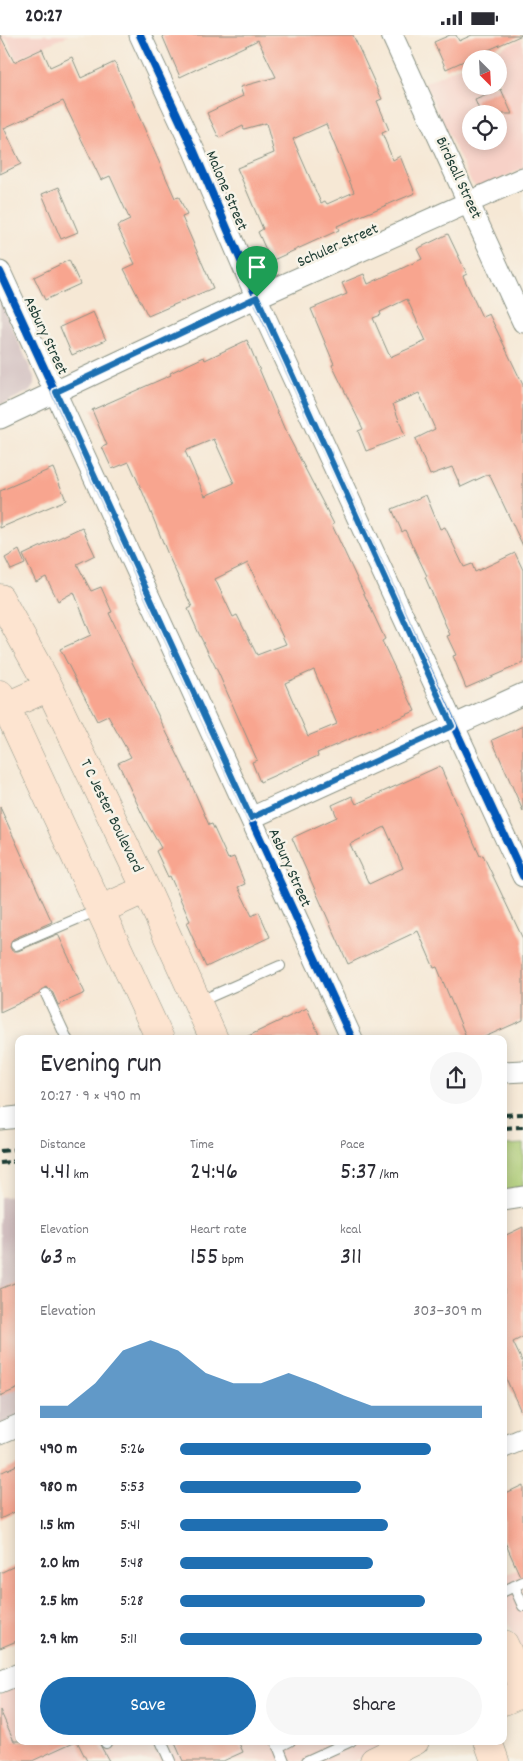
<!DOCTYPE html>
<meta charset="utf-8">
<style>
:root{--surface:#fff;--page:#f7f7f7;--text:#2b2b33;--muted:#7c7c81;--accent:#1f6fb2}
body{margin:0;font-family:Dekko,sans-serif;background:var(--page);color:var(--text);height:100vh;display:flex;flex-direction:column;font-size:19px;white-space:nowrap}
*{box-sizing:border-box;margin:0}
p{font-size:16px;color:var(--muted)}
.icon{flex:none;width:28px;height:28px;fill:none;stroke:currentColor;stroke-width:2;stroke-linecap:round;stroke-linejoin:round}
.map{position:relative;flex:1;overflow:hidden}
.details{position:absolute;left:15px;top:1000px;width:492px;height:710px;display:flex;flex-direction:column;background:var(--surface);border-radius:10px;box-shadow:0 2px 12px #0003}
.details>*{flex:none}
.needle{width:32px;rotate:156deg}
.fabs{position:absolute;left:462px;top:15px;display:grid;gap:10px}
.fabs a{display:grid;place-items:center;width:45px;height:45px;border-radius:50%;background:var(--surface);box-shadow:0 2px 12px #0003;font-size:25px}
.pin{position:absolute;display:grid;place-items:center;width:42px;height:42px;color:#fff;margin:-51px -21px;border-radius:50% 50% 50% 0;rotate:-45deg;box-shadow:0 0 5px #0007}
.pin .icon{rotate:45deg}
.round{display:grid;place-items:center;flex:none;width:52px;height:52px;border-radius:26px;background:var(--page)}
.overview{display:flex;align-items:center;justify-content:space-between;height:85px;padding:0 25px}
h1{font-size:28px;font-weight:600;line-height:38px}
.stats{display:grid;grid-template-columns:repeat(3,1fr);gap:8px;height:85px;padding:5px 25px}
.stats div{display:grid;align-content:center}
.stats b{font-size:25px;font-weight:600}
.stats small{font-size:14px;font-weight:400}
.stats p{font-size:14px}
.chart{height:140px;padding:10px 25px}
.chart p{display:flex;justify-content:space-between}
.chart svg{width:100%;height:90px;margin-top:5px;fill:var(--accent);opacity:.7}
.cta{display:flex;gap:10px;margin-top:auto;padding:10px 25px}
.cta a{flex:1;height:58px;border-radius:30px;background:var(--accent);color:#fff;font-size:20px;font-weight:600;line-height:58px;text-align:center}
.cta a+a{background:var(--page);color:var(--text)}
ul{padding:0 25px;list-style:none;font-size:16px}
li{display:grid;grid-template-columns:80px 60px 1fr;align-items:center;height:38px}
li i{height:12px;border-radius:6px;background:var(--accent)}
.status{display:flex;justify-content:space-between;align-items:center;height:35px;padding:0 25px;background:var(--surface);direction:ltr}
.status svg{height:14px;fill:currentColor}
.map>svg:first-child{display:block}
</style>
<div class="status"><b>20:27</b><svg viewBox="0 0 49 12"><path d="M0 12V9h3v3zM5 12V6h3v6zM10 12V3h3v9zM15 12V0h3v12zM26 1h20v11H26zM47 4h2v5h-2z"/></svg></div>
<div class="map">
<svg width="523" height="1726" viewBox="0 0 523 1726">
<rect width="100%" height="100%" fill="#f7f3e8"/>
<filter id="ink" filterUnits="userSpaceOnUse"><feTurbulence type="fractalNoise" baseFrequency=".02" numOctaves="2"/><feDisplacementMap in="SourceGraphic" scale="10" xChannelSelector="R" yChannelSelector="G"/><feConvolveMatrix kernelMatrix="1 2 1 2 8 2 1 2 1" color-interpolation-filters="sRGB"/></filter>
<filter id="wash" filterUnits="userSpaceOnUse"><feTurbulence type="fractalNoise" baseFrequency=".0096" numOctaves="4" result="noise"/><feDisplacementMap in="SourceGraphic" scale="20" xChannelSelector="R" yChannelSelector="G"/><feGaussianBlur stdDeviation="1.12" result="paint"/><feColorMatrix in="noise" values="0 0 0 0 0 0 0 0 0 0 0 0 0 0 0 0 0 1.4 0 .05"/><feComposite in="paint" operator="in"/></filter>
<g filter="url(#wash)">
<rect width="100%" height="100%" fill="#f6e8d5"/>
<path fill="#f7d1c7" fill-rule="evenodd" d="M 0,0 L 69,0 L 16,24 L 7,3 L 0,6 Z
M 521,4 L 523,7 L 523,133 L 482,153 L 475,151 L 471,147 L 425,48 L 471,26 L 471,51 L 499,51 L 499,24 L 477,24 ZM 471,79 L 499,79 L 499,106 L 471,106 Z
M 523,1532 L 523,1621 L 504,1580 L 504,1540 Z
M 19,1650 L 19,1706 L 399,1706 L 355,1726 L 0,1726 L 0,1659 Z"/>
<path fill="#d2bfc0" d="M 0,265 L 34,342 L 34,350 L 30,356 L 0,370 Z
M 19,1161 L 19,1381 L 0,1390 L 0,1162 Z"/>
<path fill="#aaca72" stroke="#648453" d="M 523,1109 L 523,1151 L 504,1156 L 504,1110 Z"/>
<g id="blocks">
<path fill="#f8a58f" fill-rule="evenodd" d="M 0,0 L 14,27 L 42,14 L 50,32 L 72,22 L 81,43 L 115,27 L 175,163 L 179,162 L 187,180 L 182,182 L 213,253 L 148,281 L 124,234 L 135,229 L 117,191 L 130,185 L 110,141 L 101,145 L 63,66 L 4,93 L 21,129 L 0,139 Z
M 162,0 L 353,0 L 382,64 L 377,66 L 389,95 L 382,98 L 393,125 L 400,121 L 415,158 L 337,191 L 339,195 L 271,226 L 258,197 L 263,194 L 237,133 L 274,118 L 266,88 L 244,94 L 243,91 L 219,103 L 207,78 L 243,61 L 240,52 L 276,42 L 258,5 L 180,42 ZM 326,89 L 354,157 L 327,169 L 325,166 L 321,168 L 293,104 Z
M 450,0 L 456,0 L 459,6 L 472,0 L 522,0 L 446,34 L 434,7 Z
M 501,54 L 512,79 L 481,79 L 475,65 Z
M 59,152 L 78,197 L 61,204 L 42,159 Z
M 448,199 L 467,239 L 463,241 L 482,282 L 489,279 L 523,350 L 523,511 L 489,439 L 461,452 L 452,432 L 430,440 L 415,404 L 435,394 L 419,358 L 393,369 L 405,401 L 366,416 L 358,396 L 363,394 L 332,330 L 334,329 L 311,274 L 347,259 L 342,248 L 364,239 L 368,249 L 422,224 L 417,214 ZM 407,264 L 426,306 L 390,322 L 373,283 L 381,280 L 380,277 Z
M 69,225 L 80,249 L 45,265 L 34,242 Z
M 93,277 L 106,305 L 72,320 L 60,292 Z
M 247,305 L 284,393 L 334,489 L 332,490 L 385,604 L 382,606 L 415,676 L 317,718 L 318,721 L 260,747 L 252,727 L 257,725 L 218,637 L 199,599 L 188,574 L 192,572 L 169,522 L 143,458 L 129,427 L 112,434 L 102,412 L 107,410 L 92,375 L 171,340 L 170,338 L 204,322 L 205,325 ZM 214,404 L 234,448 L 205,461 L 185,416 ZM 248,528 L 286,609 L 257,620 L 237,580 L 233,582 L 215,544 ZM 314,635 L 337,689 L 308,701 L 285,648 Z
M 53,433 L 66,465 L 0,493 L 0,456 Z
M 426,460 L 440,494 L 445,492 L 464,532 L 472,529 L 475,537 L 515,518 L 523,535 L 523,628 L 466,653 L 453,621 L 456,620 L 447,601 L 450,600 L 425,542 L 427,541 L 405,495 L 402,497 L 392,474 Z
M 82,492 L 95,520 L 77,529 L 91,556 L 101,552 L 112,577 L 109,578 L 130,623 L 186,737 L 209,790 L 212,789 L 228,824 L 234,822 L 245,849 L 238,852 L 252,881 L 259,877 L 270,902 L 206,932 L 186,888 L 190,886 L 170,841 L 168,842 L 156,816 L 161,813 L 144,783 L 118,728 L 131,722 L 108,681 L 97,686 L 60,614 L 91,600 L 74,557 L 58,566 L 46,542 L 36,547 L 23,520 Z
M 19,515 L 25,529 L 11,535 L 5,523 Z
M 523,691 L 523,776 L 492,705 Z
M 440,731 L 480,821 L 483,820 L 523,904 L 523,985 L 480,1004 L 467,1004 L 437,932 L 434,933 L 418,896 L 348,929 L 292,803 L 337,782 L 332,770 L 352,761 L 356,769 ZM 385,792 L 403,833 L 369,849 L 350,809 Z
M 0,772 L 52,887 L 13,904 L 10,912 L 12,916 L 18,916 L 58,899 L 85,958 L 58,970 L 52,956 L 46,952 L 41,955 L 39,959 L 0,977 Z
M 307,973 L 321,1004 L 242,1004 Z
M 523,1192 L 523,1302 L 513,1307 L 523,1328 L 523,1381 L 504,1339 L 504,1201 Z
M 19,1246 L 19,1353 L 0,1361 L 0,1254 Z
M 19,1429 L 19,1475 L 0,1484 L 0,1438 Z
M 523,1450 L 523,1540 L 520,1541 L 504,1505 L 504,1459 Z
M 19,1529 L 19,1605 L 0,1613 L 0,1538 Z
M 0,1675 L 14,1706 L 76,1706 L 32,1726 L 0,1726 Z
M 77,1706 L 98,1706 L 109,1726 L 87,1726 Z
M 174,1706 L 238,1706 L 243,1717 L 223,1726 L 183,1726 Z"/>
</g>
</g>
<g filter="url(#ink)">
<use href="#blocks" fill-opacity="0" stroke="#8a9284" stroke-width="1"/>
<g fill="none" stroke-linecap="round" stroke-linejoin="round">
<defs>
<path id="lane" d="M 16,910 L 98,875
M 46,959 L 67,1004
M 198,967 L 280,931
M 514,1551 L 523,1571
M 504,1556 L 523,1547
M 105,1706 L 106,1708
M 161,1706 L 170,1726
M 276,1706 L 284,1726
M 278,1712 L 290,1706
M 307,1726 L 351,1706"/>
<path id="street" d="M 140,0 L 194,116 L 265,282 L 523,841
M 392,0 L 523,287
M 0,237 L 352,1004
M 0,383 L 257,262 L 523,143
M 251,783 L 523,659
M 504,1037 L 523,1036
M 0,1084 L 19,1082
M 504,1165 L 523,1162
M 0,1398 L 19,1390
M 504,1412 L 523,1404
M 0,1647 L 19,1639"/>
<path id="secondary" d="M 0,563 L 49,652 L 146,854 L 214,1004
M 0,659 L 160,1004
M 7,671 L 49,652
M 100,875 L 146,854
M 504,1609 L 523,1650
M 504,1666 L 523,1658
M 488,1706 L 495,1726
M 374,1726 L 415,1706"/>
</defs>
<use href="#lane" stroke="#8a9284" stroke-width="12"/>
<use href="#street" stroke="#8a9284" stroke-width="23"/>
<use href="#secondary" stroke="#8a9284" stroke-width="29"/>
<use href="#lane" stroke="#fff" stroke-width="10"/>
<use href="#street" stroke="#fff" stroke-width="21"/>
<use href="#secondary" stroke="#fde4d0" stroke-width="28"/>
<path stroke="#1f3d34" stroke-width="4" stroke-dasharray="8 4" stroke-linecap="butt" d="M 504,1080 L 523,1079
M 504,1093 L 523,1092
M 0,1116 L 19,1114
M 0,1128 L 19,1126"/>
<defs>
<path id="cycleway" d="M 140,0 L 194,116 L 265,282 L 523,841
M 0,237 L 352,1004"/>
</defs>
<use href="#cycleway" stroke="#f7f3e8" stroke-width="11"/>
<use href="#cycleway" stroke="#0057b8" stroke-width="8"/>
</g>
</g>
<g fill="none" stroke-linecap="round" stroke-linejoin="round" filter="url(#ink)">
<defs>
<path id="route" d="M 257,262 L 452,691 L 251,783 L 56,357 Z"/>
</defs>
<use href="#route" stroke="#fff" stroke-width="10"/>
<use href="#route" stroke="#1f6fb2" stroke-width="6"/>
</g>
<g text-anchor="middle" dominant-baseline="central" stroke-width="5" stroke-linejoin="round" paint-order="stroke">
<g font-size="16" fill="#1f3d34" stroke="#f7f3e8">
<text transform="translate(458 143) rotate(65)">Birdsall Street</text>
<text transform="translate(226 156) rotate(67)">Malone Street</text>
<text transform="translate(338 211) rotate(-24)">Schuler Street</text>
<text transform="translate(45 301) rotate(65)">Asbury Street</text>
<text transform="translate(111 781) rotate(64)">T C Jester Boulevard</text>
<text transform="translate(289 833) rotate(66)">Asbury Street</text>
</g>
</g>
</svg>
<div class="fabs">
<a><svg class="needle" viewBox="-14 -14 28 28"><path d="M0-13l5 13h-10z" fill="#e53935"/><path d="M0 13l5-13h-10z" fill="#7c7c81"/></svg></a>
<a><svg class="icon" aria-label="locate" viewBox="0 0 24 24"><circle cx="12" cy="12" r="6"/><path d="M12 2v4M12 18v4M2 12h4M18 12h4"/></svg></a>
</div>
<div class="pin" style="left:257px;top:262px;background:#1e9e55"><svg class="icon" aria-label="arrive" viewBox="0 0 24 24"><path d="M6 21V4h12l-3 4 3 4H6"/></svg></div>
<section class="details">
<div class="overview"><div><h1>Evening run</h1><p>20:27 · 9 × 490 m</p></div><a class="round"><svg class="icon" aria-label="share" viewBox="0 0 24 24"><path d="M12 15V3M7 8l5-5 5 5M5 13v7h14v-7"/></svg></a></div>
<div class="stats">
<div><p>Distance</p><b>4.41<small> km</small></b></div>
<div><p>Time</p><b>24:46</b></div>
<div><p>Pace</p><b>5:37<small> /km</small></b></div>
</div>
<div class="stats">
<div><p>Elevation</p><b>63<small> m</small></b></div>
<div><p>Heart rate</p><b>155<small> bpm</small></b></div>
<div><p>kcal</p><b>311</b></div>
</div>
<div class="chart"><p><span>Elevation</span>303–309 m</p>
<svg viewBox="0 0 160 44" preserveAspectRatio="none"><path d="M0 44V38L10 38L20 27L30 11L40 6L50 11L60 22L70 27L80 27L90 22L100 27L110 33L120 38L130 38L140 38L150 38L160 38V44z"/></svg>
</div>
<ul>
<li><b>490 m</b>5:26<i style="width:83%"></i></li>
<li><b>980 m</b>5:53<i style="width:60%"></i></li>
<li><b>1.5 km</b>5:41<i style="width:69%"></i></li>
<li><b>2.0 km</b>5:48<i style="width:64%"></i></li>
<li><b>2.5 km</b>5:28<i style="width:81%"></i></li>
<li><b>2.9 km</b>5:11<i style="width:100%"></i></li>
</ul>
<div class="cta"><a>Save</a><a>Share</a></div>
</section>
</div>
